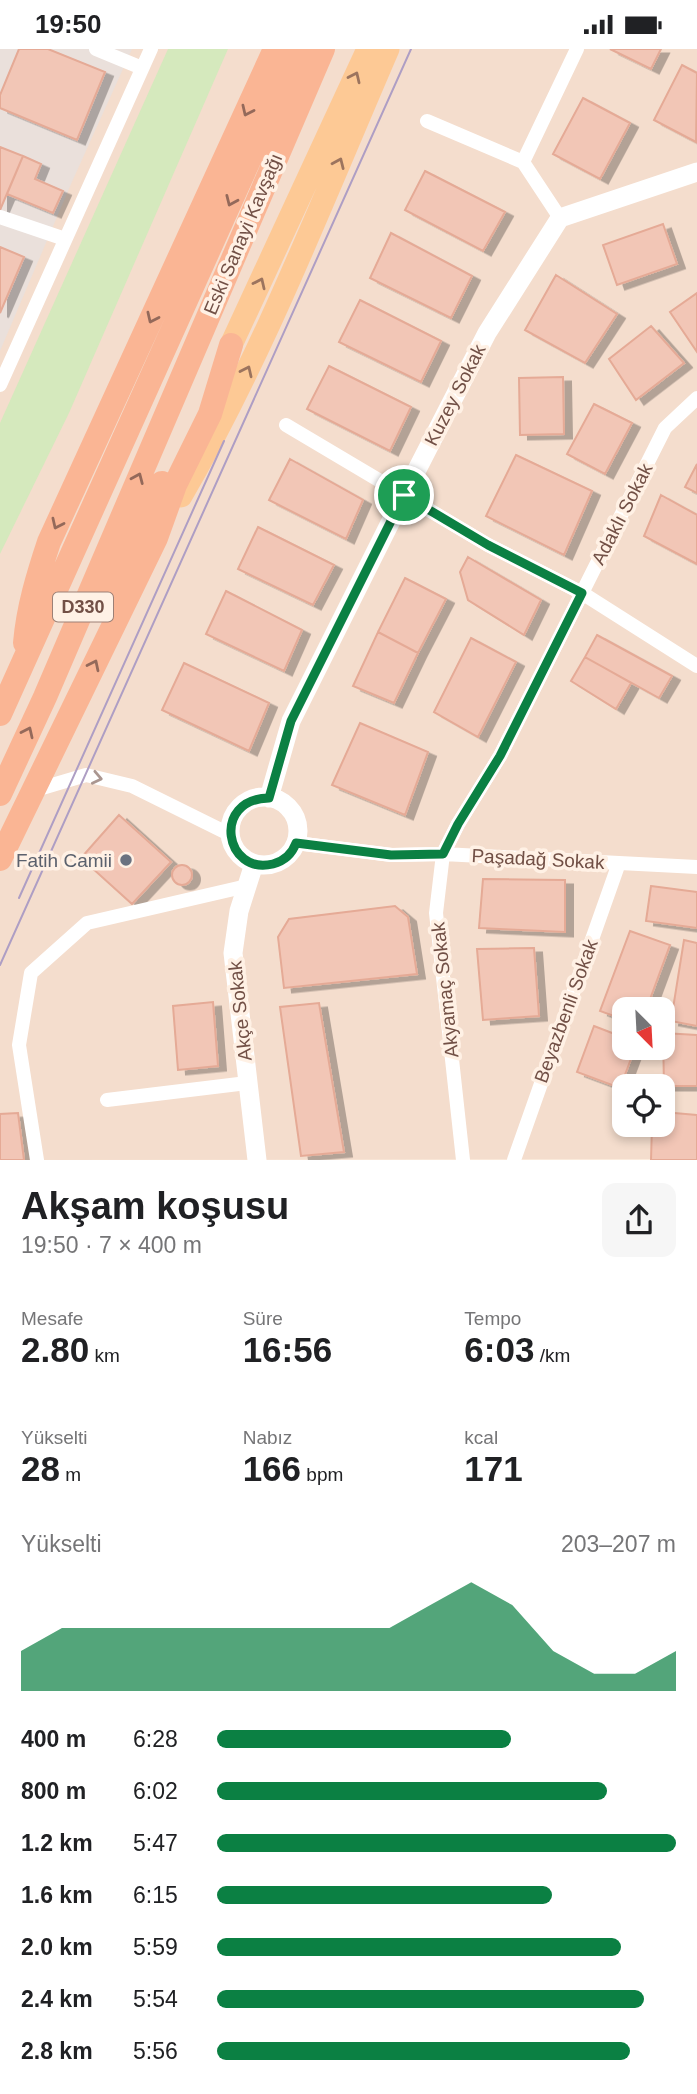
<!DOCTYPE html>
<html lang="tr">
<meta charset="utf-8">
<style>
:root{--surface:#fff;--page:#f6f6f6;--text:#202124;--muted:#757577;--accent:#0b8043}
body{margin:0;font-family:Arial,sans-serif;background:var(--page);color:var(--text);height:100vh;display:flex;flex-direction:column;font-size:26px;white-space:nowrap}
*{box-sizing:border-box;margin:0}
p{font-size:23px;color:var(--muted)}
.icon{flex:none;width:38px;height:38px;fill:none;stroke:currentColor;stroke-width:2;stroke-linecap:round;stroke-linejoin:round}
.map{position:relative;height:1111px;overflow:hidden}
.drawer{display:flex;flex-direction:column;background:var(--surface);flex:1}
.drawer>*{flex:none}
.needle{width:46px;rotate:156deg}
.fabs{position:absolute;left:612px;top:948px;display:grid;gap:14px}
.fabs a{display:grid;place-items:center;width:63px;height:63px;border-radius:14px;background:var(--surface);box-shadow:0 4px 10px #0003;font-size:35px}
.pin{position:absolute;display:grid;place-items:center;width:60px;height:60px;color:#fff;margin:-30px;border:4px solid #fff;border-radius:50%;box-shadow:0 2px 7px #0007}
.round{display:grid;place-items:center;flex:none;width:74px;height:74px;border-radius:14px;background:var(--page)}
.overview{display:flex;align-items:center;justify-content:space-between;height:119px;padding:0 21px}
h1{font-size:38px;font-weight:600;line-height:52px}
.metrics{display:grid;grid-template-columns:repeat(3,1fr);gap:10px;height:119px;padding:7px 21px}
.metrics div{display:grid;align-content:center}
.metrics b{font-size:35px;font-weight:600}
.metrics small{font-size:19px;font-weight:400}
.metrics p{font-size:19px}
.chart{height:196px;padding:14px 21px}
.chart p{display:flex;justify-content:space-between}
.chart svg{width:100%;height:126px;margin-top:7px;fill:var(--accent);opacity:.7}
ul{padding:0 21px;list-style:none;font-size:23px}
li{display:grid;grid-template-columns:112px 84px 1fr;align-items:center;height:52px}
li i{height:18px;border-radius:9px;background:var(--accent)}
.status{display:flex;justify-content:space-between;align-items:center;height:49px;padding:0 35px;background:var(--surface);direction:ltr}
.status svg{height:19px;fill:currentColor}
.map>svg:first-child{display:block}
</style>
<div class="status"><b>19:50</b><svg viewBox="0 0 49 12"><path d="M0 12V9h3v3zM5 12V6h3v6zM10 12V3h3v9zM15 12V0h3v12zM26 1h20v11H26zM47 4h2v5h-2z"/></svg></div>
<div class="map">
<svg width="697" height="1111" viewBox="0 0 697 1111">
<defs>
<filter id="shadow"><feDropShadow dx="8" dy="4.5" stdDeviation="0" flood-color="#0004"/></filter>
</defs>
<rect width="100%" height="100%" fill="#fcedde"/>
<path fill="#f4ddcd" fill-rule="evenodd" d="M 0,0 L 697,0 L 697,1110 L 0,1111 ZM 625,961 L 663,961 L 663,999 L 625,999 ZM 625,1038 L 663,1038 L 663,1076 L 625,1076 Z"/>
<path fill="#eae0db" d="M 0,0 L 132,0 L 71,135 L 0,302 Z"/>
<path fill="#d5e9bd" d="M 168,0 L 228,0 L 69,364 L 0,505 L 0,374 Z"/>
<path fill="#f2c6b6" stroke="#e5aa96" stroke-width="2" filter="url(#shadow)" d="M 19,0 L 48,0 L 105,23 L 77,91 L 0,59 L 0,46 Z
M 610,0 L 661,0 L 651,20 Z
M 682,16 L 697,24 L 696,93 L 654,71 Z
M 583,49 L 630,74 L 600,130 L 553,105 Z
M 0,98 L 23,107 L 0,161 Z
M 23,107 L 41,115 L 35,130 L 63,142 L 53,164 L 7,145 Z
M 425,122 L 505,163 L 483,202 L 405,161 Z
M 663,175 L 677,215 L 617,236 L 603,196 Z
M 391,184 L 472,227 L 451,269 L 370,229 Z
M 0,198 L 24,208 L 0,264 Z
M 556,226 L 617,265 L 585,314 L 525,281 Z
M 697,244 L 697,303 L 670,263 Z
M 360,251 L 441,292 L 421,333 L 339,293 Z
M 651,277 L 684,314 L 636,351 L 609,310 Z
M 329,317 L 411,358 L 390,402 L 307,360 Z
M 563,328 L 564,385 L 520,386 L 519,329 Z
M 594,355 L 632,374 L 605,425 L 567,405 Z
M 516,406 L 592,442 L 564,506 L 486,467 Z
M 290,410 L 363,451 L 346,490 L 269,451 Z
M 697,415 L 697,444 L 685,438 Z
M 661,446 L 697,466 L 697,515 L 644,487 Z
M 258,478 L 334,516 L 313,556 L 238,520 Z
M 468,508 L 541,551 L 524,586 L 468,551 L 460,523 Z
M 405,529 L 446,550 L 418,604 L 378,583 Z
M 226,542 L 302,581 L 284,622 L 206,585 Z
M 378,583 L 418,604 L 394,654 L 353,637 Z
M 597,586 L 672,627 L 659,649 L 585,608 Z
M 471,589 L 516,613 L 478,688 L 434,663 Z
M 585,608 L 631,634 L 616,660 L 571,632 Z
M 184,614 L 269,654 L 249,702 L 162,661 Z
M 360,674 L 428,703 L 405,766 L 332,736 Z
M 119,766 L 171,813 L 132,855 L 81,809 Z
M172 826a10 10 0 1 1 20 0a10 10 0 1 1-20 0Z
M 483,830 L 565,831 L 565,883 L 479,879 Z
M 651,837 L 697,843 L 697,879 L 646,872 Z
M 395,857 L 408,868 L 417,925 L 284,939 L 278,888 L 289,870 Z
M 630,882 L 670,896 L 646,961 L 625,961 L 625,971 L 600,962 Z
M 684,891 L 697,894 L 697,977 L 671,972 Z
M 534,899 L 539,967 L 483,971 L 477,900 Z
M 213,953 L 218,1017 L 178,1021 L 173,957 Z
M 319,954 L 344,1103 L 301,1107 L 280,958 Z
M 594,977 L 625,989 L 625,999 L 635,999 L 620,1039 L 577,1023 Z
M 663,984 L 697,986 L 697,1037 L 664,1037 Z
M 663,1063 L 697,1066 L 697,1111 L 651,1111 L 652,1076 L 663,1076 Z
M 18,1064 L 24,1111 L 0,1111 L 0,1065 Z"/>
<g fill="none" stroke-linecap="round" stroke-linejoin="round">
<path stroke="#fff" stroke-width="14" d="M 96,0 L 142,19
M 427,72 L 523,113 L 560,169
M 523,113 L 577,0
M 0,168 L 65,190
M 0,336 L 151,0
M 286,376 L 488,496 L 582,544 L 697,617
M 32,742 L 86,726 L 132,737 L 231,786
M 296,794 L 392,806 L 443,805 L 697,818
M 107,1051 L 247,1034
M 37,1111 L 19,996 L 31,924 L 87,874 L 247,837
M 463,1111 L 436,864 L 443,805 L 458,775 L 500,707 L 665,379 L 697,349
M 514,1111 L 619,814"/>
<path stroke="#fff" stroke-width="19" d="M230 782a34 34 0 1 1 68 0a34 34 0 1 1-68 0Z
M 269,749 L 291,672 L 404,446 L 487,284 L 560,169 L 697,123
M 254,815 L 239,862 L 233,904 L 257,1111"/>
<path stroke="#fdc995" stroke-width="23" d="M 231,296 L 368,0
M 181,447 C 263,306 323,150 388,0"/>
<path stroke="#fab594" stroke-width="24" d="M 101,555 L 162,434
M 25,594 C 28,559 38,526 49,493 L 275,0
M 0,665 L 299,0
M 0,745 L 45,648 L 323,0
M 0,810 L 156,489 L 175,436 L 210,365 L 231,296"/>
<path stroke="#ae9ec4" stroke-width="2" d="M 19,849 L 224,392
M 0,916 L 411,0"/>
</g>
<defs><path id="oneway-chevron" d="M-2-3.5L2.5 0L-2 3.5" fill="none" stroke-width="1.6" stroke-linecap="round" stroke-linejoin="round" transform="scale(1.75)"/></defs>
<g stroke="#9c745e">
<use href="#oneway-chevron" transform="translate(355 28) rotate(-65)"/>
<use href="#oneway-chevron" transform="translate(339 114) rotate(-66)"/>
<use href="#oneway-chevron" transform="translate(260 234) rotate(-65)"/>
<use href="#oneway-chevron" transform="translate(247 322) rotate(-65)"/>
</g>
<g stroke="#94695a">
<use href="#oneway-chevron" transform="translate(247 62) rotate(115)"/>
<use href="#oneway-chevron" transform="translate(231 152) rotate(114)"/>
<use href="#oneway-chevron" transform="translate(152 269) rotate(115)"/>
<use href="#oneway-chevron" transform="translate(138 429) rotate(-67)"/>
<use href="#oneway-chevron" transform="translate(57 475) rotate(115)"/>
<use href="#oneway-chevron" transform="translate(94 616) rotate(-64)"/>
<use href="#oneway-chevron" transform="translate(28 683) rotate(-65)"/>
</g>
<use stroke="#aa9690" href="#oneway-chevron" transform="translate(97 729) rotate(12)"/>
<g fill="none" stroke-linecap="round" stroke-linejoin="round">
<defs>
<path id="route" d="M 404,446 L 488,496 L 582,544 L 500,707 L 458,775 L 443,805 L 391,806 L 296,794 C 292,805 284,812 273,815 C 225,827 211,750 269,749 L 291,672 Z"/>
</defs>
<use href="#route" stroke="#fff" stroke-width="14"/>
<use href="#route" stroke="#0b8043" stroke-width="9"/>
</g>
<circle fill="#6b7280" stroke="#fff1e5" stroke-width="2.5" cx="126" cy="811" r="7"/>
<g text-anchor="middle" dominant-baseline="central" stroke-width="7" stroke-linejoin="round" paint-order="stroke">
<rect fill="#fff1e5" stroke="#9c8076" stroke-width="2" x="53" y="543.5" width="60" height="29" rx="5"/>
<g font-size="18" font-weight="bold" fill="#725046">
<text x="83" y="558">D330</text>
</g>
<g font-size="19" fill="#725046" stroke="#fff1e5">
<text transform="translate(243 185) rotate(-67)">Eski Sanayi Kavşağı</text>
<text transform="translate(455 346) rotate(-63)">Kuzey Sokak</text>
<text transform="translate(622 465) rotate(-63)">Adaklı Sokak</text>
<text transform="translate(538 810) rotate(3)">Paşadağ Sokak</text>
<text transform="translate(445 941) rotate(-96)">Akyamaç Sokak</text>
<text transform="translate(240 962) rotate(-96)">Akçe Sokak</text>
<text transform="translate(566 962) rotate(-70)">Beyazbenli Sokak</text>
</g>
<g font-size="19" fill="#5b616d" stroke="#fff1e5" text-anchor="end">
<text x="112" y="811">Fatih Camii</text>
</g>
</g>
</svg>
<div class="fabs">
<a><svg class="needle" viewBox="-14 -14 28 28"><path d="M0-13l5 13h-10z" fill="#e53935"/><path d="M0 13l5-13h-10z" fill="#757577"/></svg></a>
<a><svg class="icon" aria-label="locate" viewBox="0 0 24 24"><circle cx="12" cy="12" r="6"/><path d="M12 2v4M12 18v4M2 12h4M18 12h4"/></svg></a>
</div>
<div class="pin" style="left:404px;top:446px;background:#1e9e55"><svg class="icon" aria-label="arrive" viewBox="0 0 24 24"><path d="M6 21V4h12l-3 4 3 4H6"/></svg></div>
</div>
<section class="drawer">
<div class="overview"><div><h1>Akşam koşusu</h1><p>19:50 · 7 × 400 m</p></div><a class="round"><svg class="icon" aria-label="share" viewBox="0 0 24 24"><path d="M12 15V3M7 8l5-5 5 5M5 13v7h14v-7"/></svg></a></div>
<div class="metrics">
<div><p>Mesafe</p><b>2.80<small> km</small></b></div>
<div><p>Süre</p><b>16:56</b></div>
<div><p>Tempo</p><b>6:03<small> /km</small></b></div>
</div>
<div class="metrics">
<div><p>Yükselti</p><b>28<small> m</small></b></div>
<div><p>Nabız</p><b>166<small> bpm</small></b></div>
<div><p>kcal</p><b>171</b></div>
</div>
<div class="chart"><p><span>Yükselti</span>203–207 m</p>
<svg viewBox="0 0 160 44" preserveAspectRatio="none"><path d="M0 44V30L10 22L20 22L30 22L40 22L50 22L60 22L70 22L80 22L90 22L100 14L110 6L120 14L130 30L140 38L150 38L160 30V44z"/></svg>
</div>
<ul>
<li><b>400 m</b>6:28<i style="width:64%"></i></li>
<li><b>800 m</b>6:02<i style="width:85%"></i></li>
<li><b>1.2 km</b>5:47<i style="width:100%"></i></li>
<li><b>1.6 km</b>6:15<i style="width:73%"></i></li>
<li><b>2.0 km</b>5:59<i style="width:88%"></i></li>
<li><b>2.4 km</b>5:54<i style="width:93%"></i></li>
<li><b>2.8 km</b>5:56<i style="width:90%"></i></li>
</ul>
</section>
